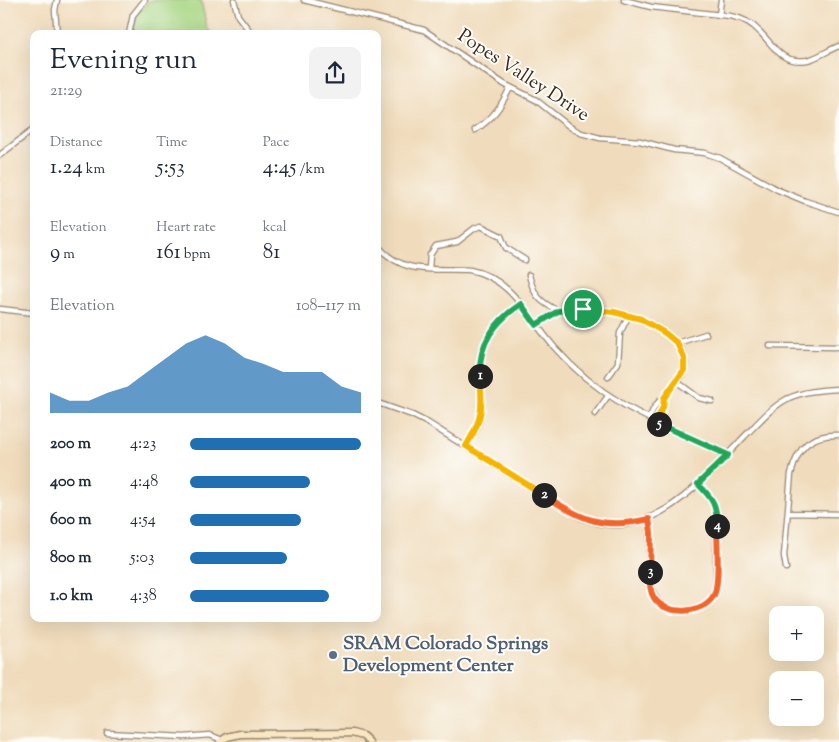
<!DOCTYPE html>
<meta charset="utf-8">
<style>
:root{--surface:#fff;--page:#f2f2f3;--text:#1f2937;--muted:#747a83;--accent:#1f6fb2}
body{margin:0;font-family:"Sorts Mill Goudy",serif;background:var(--page);color:var(--text);height:100vh;display:flex;flex-direction:column;font-size:19px;white-space:nowrap}
*{box-sizing:border-box;margin:0}
p{font-size:16px;color:var(--muted)}
.icon{flex:none;width:28px;height:28px;fill:none;stroke:currentColor;stroke-width:2;stroke-linecap:round;stroke-linejoin:round}
.map{position:relative;flex:1;overflow:hidden}
.drawer{position:absolute;left:30px;top:30px;width:351px;height:592px;display:flex;flex-direction:column;background:var(--surface);border-radius:10px;box-shadow:0 5px 20px #0002}
.drawer>*{flex:none}
.controls{position:absolute;left:769px;top:606px;display:grid;gap:10px}
.controls a{display:grid;place-items:center;width:55px;height:55px;border-radius:10px;background:var(--surface);box-shadow:0 5px 20px #0002;font-size:25px}
.pin{position:absolute;display:grid;place-items:center;width:42px;height:42px;color:#fff;margin:-21px;border:2px solid #fff;border-radius:50%;box-shadow:0 1px 5px #0007}
.km{position:absolute;width:25px;height:25px;margin:-12px;border-radius:50%;background:#222;color:#fff;font-size:14px;line-height:25px;text-align:center}
.round{display:grid;place-items:center;flex:none;width:52px;height:52px;border-radius:10px;background:var(--page)}
.overview{display:flex;align-items:center;justify-content:space-between;height:85px;padding:0 20px}
h1{font-size:28px;font-weight:600;line-height:38px}
.metrics{display:grid;grid-template-columns:repeat(3,1fr);gap:8px;height:85px;padding:5px 20px}
.metrics div{display:grid;align-content:center}
.metrics b{font-size:21px;font-weight:600}
.metrics small{font-size:14px;font-weight:400}
.metrics p{font-size:14px}
.chart{height:140px;padding:10px 20px}
.chart p{display:flex;justify-content:space-between}
.chart svg{width:100%;height:90px;margin-top:5px;fill:var(--accent);opacity:.7}
ul{padding:0 20px;list-style:none;font-size:16px}
li{display:grid;grid-template-columns:80px 60px 1fr;align-items:center;height:38px}
li i{height:12px;border-radius:6px;background:var(--accent)}
.map>svg:first-child{display:block}
</style>
<div class="map">
<svg width="839" height="742" viewBox="0 0 839 742">
<rect width="100%" height="100%" fill="#fdfcf7"/>
<filter id="ink" filterUnits="userSpaceOnUse"><feTurbulence type="fractalNoise" baseFrequency=".02" numOctaves="2"/><feDisplacementMap in="SourceGraphic" scale="10" xChannelSelector="R" yChannelSelector="G"/><feConvolveMatrix kernelMatrix="1 2 1 2 8 2 1 2 1" color-interpolation-filters="sRGB"/></filter>
<filter id="wash" filterUnits="userSpaceOnUse"><feTurbulence type="fractalNoise" baseFrequency=".0096" numOctaves="4" result="noise"/><feDisplacementMap in="SourceGraphic" scale="20" xChannelSelector="R" yChannelSelector="G"/><feGaussianBlur stdDeviation="1.12" result="paint"/><feColorMatrix in="noise" values="0 0 0 0 0 0 0 0 0 0 0 0 0 0 0 0 0 1.4 0 .05"/><feComposite in="paint" operator="in"/></filter>
<g filter="url(#wash)">
<rect width="100%" height="100%" fill="#f0dcbc"/>
<path fill="#a7d684" stroke="#718051" d="M 150,0 L 201,0 L 207,28 L 212,33 L 132,34 L 137,14 Z"/>
</g>
<g filter="url(#ink)">
<g fill="none" stroke-linecap="round" stroke-linejoin="round">
<defs>
<path id="street" d="M 234,0 L 238,16 L 252,34
M 304,0 L 424,30 L 504,84 L 536,100 L 570,127 L 581,133 L 600,138 L 640,141 L 674,150 L 705,153 L 720,158 L 778,190 L 805,201 L 839,212
M 624,0 L 651,7 L 730,16 C 742,18 752,23 760,32 C 775,47 781,64 807,60 C 818,58 828,50 839,46
M 719,15 L 721,0
M 57,34 L 55,10 L 57,0
M 129,34 L 133,15 L 145,0
M 475,130 C 493,119 501,106 510,88
M 0,155 L 34,129
M 378,246 C 403,276 435,268 470,270 C 512,278 529,319 555,348 C 605,405 661,424 728,455
M 429,269 L 430,255 L 436,246 L 457,242 L 475,228 L 481,226 L 501,236 L 506,248 L 525,260
M 529,275 C 534,296 539,301 558,311
M 0,309 L 34,313
M 583,309 L 585,295
M 537,325 C 543,320 551,313 559,311 C 591,300 687,321 685,365 C 685,375 671,390 664,397 C 661,400 658,402 656,405 C 653,409 651,414 649,419
M 677,343 L 706,334
M 770,346 L 839,347
M 608,377 L 618,363 L 620,333 L 629,315
M 676,381 L 699,398 L 712,401
M 378,403 L 412,415 L 428,423 L 562,507 C 568,510 575,515 582,518 C 650,547 703,480 744,437 C 757,424 770,408 787,399 C 803,391 821,390 839,389
M 595,414 L 608,396
M 656,422 L 663,407 L 664,398
M 466,446 C 471,438 477,431 479,422 C 484,406 481,389 480,373 C 479,341 496,321 521,304
M 788,513 L 839,514
M 649,519 C 654,555 633,621 694,609 C 707,607 715,598 716,586 L 716,508 L 711,499 L 698,484
M 786,568 L 784,556 L 791,474 C 798,447 810,434 839,435
M 107,733 L 184,737 L 210,735 L 222,740"/>
<path id="secondary" d="M 220,742 L 227,737 L 240,734 L 352,733 L 363,736 L 369,742"/>
</defs>
<use href="#street" stroke="#96836d" stroke-width="7"/>
<use href="#secondary" stroke="#96836d" stroke-width="9"/>
<use href="#street" stroke="#fff" stroke-width="4.5"/>
<use href="#secondary" stroke="#f9e7c3" stroke-width="6"/>
</g>
</g>
<g fill="none" stroke-linecap="round" stroke-linejoin="round" filter="url(#ink)">
<defs>
<path id="split-1" d="M 480,376 C 478,343 495,321 521,304 L 536,325 L 558,311 L 583,309"/>
<path id="split-2" d="M 480,376 C 483,407 483,419 466,446 L 544,495"/>
<path id="split-3" d="M 544,495 C 583,520 602,530 649,519 L 651,533 L 650,572"/>
<path id="split-4" d="M 650,572 C 650,581 649,590 654,598 C 666,616 703,615 714,595 C 720,583 717,542 717,526"/>
<path id="split-5" d="M 659,424 L 728,455 L 698,484 C 713,499 717,505 717,526"/>
<path id="split-6" d="M 583,309 L 614,312 L 641,319 L 665,333 L 677,343 L 684,358 L 684,370 L 664,398 L 663,407 L 656,422 L 659,424"/>
</defs>
<use href="#split-1" stroke="#fff" stroke-width="10"/>
<use href="#split-2" stroke="#fff" stroke-width="10"/>
<use href="#split-3" stroke="#fff" stroke-width="10"/>
<use href="#split-4" stroke="#fff" stroke-width="10"/>
<use href="#split-5" stroke="#fff" stroke-width="10"/>
<use href="#split-6" stroke="#fff" stroke-width="10"/>
<use href="#split-1" stroke="#22a559" stroke-width="6"/>
<use href="#split-2" stroke="#f5b400" stroke-width="6"/>
<use href="#split-3" stroke="#f0652b" stroke-width="6"/>
<use href="#split-4" stroke="#f0652b" stroke-width="6"/>
<use href="#split-5" stroke="#22a559" stroke-width="6"/>
<use href="#split-6" stroke="#f5b400" stroke-width="6"/>
</g>
<circle fill="#5c6f8a" stroke="#fdfcf7" stroke-width="2" cx="333" cy="655" r="5"/>
<g text-anchor="middle" dominant-baseline="central" stroke-width="4" stroke-linejoin="round" paint-order="stroke">
<g font-size="19" fill="#3b2a1e" stroke="#fdfcf7">
<text transform="translate(523 76) rotate(33)">Popes Valley Drive</text>
</g>
<g font-size="19" font-weight="bold" fill="#4e5e75" stroke="#fdfcf7" text-anchor="start">
<text x="343" y="644">SRAM Colorado Springs<tspan x="343" dy="22">Development Center</tspan></text>
</g>
</g>
</svg>
<div class="controls">
<a>+</a>
<a>−</a>
</div>
<div class="pin" style="left:583px;top:309px;background:#1e9e55"><svg class="icon" aria-label="arrive" viewBox="0 0 24 24"><path d="M6 21V4h12l-3 4 3 4H6"/></svg></div>
<b class="km" style="left:480px;top:376px">1</b>
<b class="km" style="left:544px;top:495px">2</b>
<b class="km" style="left:650px;top:572px">3</b>
<b class="km" style="left:717px;top:526px">4</b>
<b class="km" style="left:659px;top:424px">5</b>
<section class="drawer">
<div class="overview"><div><h1>Evening run</h1><p>21:29</p></div><a class="round"><svg class="icon" aria-label="share" viewBox="0 0 24 24"><path d="M12 15V3M7 8l5-5 5 5M5 13v7h14v-7"/></svg></a></div>
<div class="metrics">
<div><p>Distance</p><b>1.24<small> km</small></b></div>
<div><p>Time</p><b>5:53</b></div>
<div><p>Pace</p><b>4:45<small> /km</small></b></div>
</div>
<div class="metrics">
<div><p>Elevation</p><b>9<small> m</small></b></div>
<div><p>Heart rate</p><b>161<small> bpm</small></b></div>
<div><p>kcal</p><b>81</b></div>
</div>
<div class="chart"><p><span>Elevation</span>108–117 m</p>
<svg viewBox="0 0 160 44" preserveAspectRatio="none"><path d="M0 44V34L10 38L20 38L30 34L40 31L50 24L60 17L70 10L80 6L90 10L100 17L110 20L120 24L130 24L140 24L150 31L160 34V44z"/></svg>
</div>
<ul>
<li><b>200 m</b>4:23<i style="width:100%"></i></li>
<li><b>400 m</b>4:48<i style="width:70%"></i></li>
<li><b>600 m</b>4:54<i style="width:65%"></i></li>
<li><b>800 m</b>5:03<i style="width:57%"></i></li>
<li><b>1.0 km</b>4:38<i style="width:81%"></i></li>
</ul>
</section>
</div>
